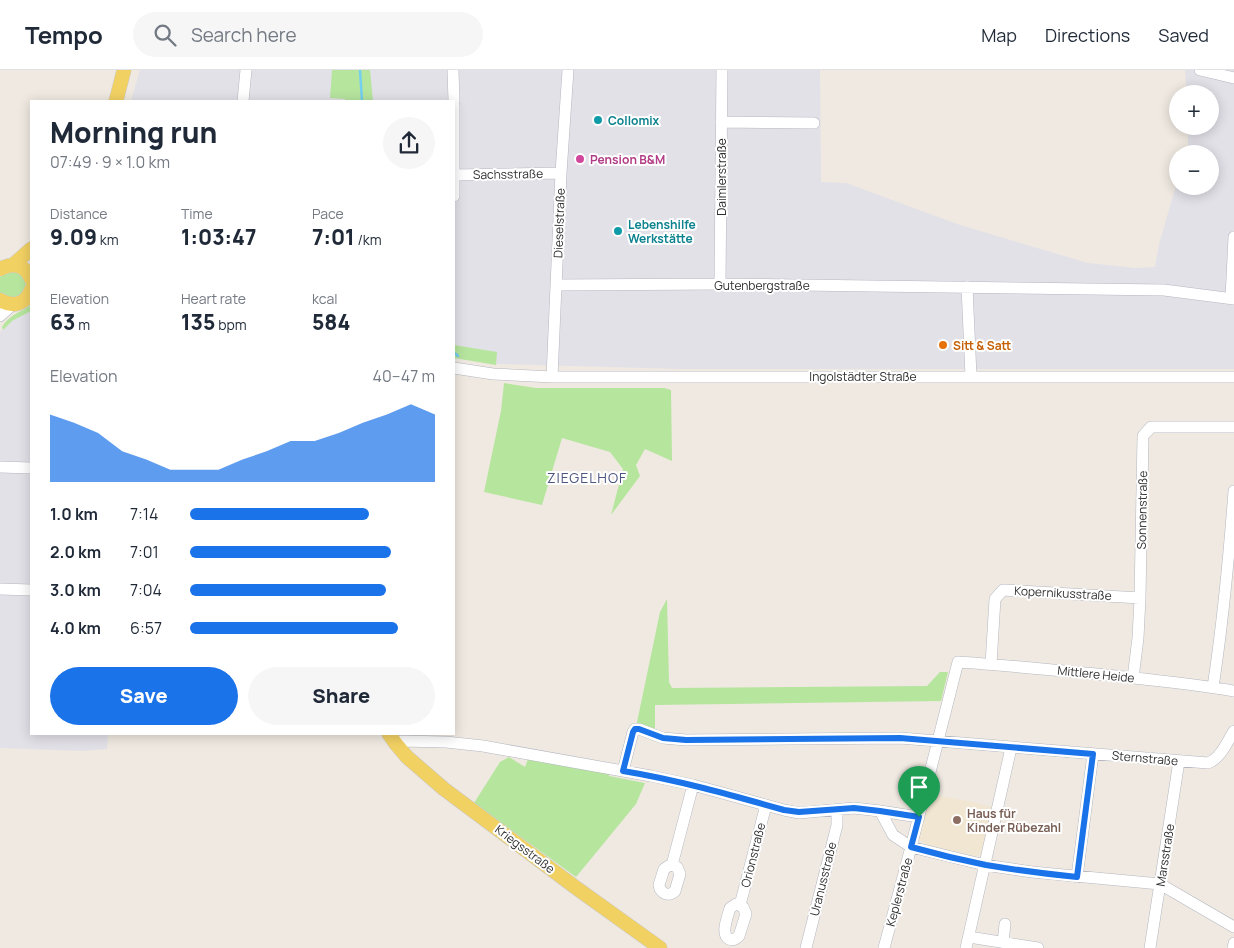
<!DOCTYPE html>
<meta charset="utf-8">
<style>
:root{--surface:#fff;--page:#f6f6f7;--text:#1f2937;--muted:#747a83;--line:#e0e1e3;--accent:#1a73e8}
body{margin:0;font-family:Manrope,sans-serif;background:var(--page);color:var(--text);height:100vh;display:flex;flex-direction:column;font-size:19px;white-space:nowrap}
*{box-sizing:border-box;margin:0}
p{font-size:16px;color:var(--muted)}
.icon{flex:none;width:28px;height:28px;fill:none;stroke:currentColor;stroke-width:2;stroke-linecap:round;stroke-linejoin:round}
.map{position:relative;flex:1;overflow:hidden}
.sheet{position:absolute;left:30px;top:30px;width:425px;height:635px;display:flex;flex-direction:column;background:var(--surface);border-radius:0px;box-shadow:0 2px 12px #0003}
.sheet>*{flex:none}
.controls{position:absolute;left:1169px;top:15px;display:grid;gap:10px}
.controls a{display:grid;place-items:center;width:50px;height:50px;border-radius:50%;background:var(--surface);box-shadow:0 2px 12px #0003;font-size:25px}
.pin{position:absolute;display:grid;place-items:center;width:42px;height:42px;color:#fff;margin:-51px -21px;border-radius:50% 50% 50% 0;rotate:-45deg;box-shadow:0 0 5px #0007}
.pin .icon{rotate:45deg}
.round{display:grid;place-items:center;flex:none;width:52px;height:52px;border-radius:26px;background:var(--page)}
.headline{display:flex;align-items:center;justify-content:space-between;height:85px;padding:0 20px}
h1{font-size:28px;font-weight:800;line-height:38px}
.figures{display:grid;grid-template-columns:repeat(3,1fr);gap:8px;height:85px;padding:5px 20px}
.figures div{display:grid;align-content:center}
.figures b{font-size:21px;font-weight:800}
.figures small{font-size:14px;font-weight:400}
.figures p{font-size:14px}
.chart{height:140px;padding:10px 20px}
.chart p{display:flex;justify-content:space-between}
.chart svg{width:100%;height:90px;margin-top:5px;fill:var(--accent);opacity:.7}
.button{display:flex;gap:10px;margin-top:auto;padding:10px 20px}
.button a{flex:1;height:58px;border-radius:30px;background:var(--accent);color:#fff;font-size:20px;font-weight:800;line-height:58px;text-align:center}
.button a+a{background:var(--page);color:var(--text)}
ul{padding:0 20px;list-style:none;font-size:16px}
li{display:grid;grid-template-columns:80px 60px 1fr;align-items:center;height:38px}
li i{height:12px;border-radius:6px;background:var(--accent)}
header{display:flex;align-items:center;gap:30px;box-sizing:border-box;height:70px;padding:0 25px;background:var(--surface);border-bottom:1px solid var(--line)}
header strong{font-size:24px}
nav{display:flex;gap:28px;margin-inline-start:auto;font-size:18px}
.search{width:350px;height:45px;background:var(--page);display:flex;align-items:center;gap:12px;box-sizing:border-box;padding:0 18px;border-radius:28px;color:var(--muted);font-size:19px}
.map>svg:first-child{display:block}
</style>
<header>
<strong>Tempo</strong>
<div class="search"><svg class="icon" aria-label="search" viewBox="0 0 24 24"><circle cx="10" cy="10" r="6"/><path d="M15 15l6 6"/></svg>Search here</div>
<nav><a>Map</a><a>Directions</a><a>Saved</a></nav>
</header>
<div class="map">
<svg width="1234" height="878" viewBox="0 0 1234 878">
<rect width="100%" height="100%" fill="#efe9e1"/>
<path fill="#e3e1e8" d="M 140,0 L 820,0 L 821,112 L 846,113 L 960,155 L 1088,193 L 1135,198 L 1155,197 L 1159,174 L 1177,112 L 1178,116 L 1210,116 L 1210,84 L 1187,84 L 1188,79 L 1188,56 L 1210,56 L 1210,24 L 1187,24 L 1185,0 L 1234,0 L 1234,299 L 680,299 L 497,294 L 454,287 L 454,31 L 131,31 Z
M 31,241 L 31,664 L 108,664 L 107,679 L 83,681 L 0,678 L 0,262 L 12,251 Z"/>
<path fill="#f0e6d1" d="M 929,724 L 968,731 L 995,738 L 985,780 L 981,785 L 975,786 L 927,775 L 920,770 L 919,766 Z"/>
<path fill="#b6e59e" d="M 332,0 L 370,0 L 373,31 L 345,31 L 345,29 L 330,28 Z
M 6,202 L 20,203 L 28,214 L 18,229 L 0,225 L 0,207 Z
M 31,235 L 31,241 L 12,251 L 3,260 L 2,257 C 9,245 19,243 31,235 Z
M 454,275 L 497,282 L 496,295 L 454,288 Z
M 504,313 L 536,318 L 664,318 L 671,320 L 672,391 L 645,379 L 636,395 L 640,406 L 611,445 L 623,399 L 610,382 L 562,368 L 542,435 L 484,422 L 501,341 Z
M 667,529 L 669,612 L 672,618 L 927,616 L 940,602 L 948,602 L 941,631 L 655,635 L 655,662 L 636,657 L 660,542 Z
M 509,687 L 525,697 L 528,689 L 609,703 L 609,706 L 645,713 L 636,734 L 604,773 L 576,807 L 474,733 L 500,692 Z"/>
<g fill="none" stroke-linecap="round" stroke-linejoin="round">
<path stroke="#75cff0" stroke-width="2.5" d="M 360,0 L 362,31
M 454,283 L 456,284 L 458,286"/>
<defs>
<path id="minor" d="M 453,0 L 454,31
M 1200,0 L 1234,8
M 243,31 L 246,0
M 454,36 L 454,126
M 721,52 L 814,53
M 454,105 L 561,103
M 720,214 L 722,0
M 557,215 L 720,214 L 1164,220 L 1234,229
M 967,217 L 971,306
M 1231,228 L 1234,167
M 0,246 L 12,235
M 454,298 L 493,304 L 552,307 L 1234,307
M 552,307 L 561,103 L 568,0
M 0,397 L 31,398
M 0,519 L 31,520
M 991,594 L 995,529 L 1003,520 L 1140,528
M 1133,608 L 1138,568 L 1140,528 L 1143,366 L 1151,357 L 1234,357
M 1213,617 C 1223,552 1229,487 1234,421
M 396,674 L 401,671 L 446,672 L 483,676 L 651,706 L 693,715 L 784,740 L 799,743 L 854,738 L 880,741 L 893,765 L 911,777 L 985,795 L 1032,802 L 1160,814 L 1234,857
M 623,701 L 633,662 L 635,659 L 639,659 L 663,668 L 686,670 L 900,668 L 1208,693 C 1221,688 1227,672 1234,661
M 880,741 L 919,747
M 670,795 L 677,797 L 680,804 L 675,821 C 670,826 664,825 660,819 L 659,815 L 664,799 Z
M 672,795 L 693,715
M 1077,807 L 1093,684
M 736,834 L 743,837 L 746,844 L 739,866 C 736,869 733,871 729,869 C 720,864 728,846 730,838 Z
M 740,835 L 766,735
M 969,867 L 1038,878
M 1003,872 L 1005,854
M 806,878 L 837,755 L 837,739
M 884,878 L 911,777 L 958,592 C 1005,595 1050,600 1096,604 C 1142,609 1189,613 1234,621
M 966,878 L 1011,678
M 1150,878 L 1179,691
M 1233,878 L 1234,873"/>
<path id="major" d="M 116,31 L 124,0
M 13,195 L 31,179
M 0,199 C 13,192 26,195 31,209
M 0,230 C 13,238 26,234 31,220
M 389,664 L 396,674 L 407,687 L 444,719 L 575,817 L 660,878"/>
</defs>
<use href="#minor" stroke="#b4b7c1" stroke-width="12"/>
<use href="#major" stroke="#c9c9c9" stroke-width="15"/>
<use href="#minor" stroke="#fff" stroke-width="11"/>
<use href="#major" stroke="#f2d163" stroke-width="14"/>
</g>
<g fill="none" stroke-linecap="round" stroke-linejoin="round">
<defs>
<path id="route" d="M 635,659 L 639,659 L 663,668 L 686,670 L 900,668 L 1093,684 L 1077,807 C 1047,804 1016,800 986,795 C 961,790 936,784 911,777 L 919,747 L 880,741 L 854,738 L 799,742 L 784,740 C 731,725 678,710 623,701 L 633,662 Z"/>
</defs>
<use href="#route" stroke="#fff" stroke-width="10"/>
<use href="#route" stroke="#1a73e8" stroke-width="6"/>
</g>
<g fill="#0f9aa8" stroke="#fff" stroke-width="2">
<circle cx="598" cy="50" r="5"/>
<circle cx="618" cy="161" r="5"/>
</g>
<circle fill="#d1479c" stroke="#fff" stroke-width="2" cx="580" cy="89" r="5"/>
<circle fill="#e8710a" stroke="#fff" stroke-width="2" cx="943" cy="275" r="5"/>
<circle fill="#8d6e63" stroke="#fff" stroke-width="2" cx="957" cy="750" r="5"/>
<g text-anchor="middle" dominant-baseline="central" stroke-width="4" stroke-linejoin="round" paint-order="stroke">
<g font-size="12" font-weight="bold" fill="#0d838f" stroke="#fff" text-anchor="start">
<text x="608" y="50">Collomix</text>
<text x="628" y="154">Lebenshilfe<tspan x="628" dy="14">Werkstätte</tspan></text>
</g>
<g font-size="12" font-weight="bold" fill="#b23c85" stroke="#fff" text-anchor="start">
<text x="590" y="89">Pension B&amp;M</text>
</g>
<g font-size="12" fill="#2e2e2e" stroke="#fff">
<text transform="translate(508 104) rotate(-1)">Sachsstraße</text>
<text transform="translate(721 107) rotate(-90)">Daimlerstraße</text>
<text transform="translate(559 153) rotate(-88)">Dieselstraße</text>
<text x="762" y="215">Gutenbergstraße</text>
<text x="863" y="306">Ingolstädter Straße</text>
<text transform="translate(1142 440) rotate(-89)">Sonnenstraße</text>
<text transform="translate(1063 523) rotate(3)">Kopernikusstraße</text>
<text transform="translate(1096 604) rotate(6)">Mittlere Heide</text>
<text transform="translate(1145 688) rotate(5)">Sternstraße</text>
<text transform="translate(525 779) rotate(37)">Kriegsstraße</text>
<text transform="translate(753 785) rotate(-76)">Orionstraße</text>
<text transform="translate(1165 785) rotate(-81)">Marsstraße</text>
<text transform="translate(823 809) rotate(-76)">Uranusstraße</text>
<text transform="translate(899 822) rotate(-75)">Keplerstraße</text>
</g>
<g font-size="12" font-weight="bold" fill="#c56008" stroke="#fff" text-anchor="start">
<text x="953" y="275">Sitt &amp; Satt</text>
</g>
<g font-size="12" font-weight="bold" fill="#785e54" stroke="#fff" text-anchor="start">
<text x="967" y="743">Haus für<tspan x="967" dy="14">Kinder Rübezahl</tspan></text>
</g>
<g font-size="14" letter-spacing="1" fill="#4d5680" stroke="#fff">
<text x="587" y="407">ZIEGELHOF</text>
</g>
</g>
</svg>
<div class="controls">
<a>+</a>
<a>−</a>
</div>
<div class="pin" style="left:919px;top:747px;background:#1e9e55"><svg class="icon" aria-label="arrive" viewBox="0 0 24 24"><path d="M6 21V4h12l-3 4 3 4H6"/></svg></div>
<section class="sheet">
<div class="headline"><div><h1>Morning run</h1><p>07:49 · 9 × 1.0 km</p></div><a class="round"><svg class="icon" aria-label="share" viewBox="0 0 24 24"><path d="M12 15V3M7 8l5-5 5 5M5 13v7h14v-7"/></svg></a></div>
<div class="figures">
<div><p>Distance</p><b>9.09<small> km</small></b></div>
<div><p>Time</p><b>1:03:47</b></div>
<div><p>Pace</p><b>7:01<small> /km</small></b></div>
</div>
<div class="figures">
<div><p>Elevation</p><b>63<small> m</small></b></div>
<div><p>Heart rate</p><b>135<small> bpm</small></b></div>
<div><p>kcal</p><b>584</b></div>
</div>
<div class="chart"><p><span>Elevation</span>40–47 m</p>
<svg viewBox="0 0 160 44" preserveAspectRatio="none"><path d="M0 44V11L10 15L20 20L30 29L40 33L50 38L60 38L70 38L80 33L90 29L100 24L110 24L120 20L130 15L140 11L150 6L160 11V44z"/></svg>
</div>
<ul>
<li><b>1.0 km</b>7:14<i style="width:73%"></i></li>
<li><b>2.0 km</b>7:01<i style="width:82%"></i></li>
<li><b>3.0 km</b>7:04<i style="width:80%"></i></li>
<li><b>4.0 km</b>6:57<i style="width:85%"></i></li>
</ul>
<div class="button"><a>Save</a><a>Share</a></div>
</section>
</div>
